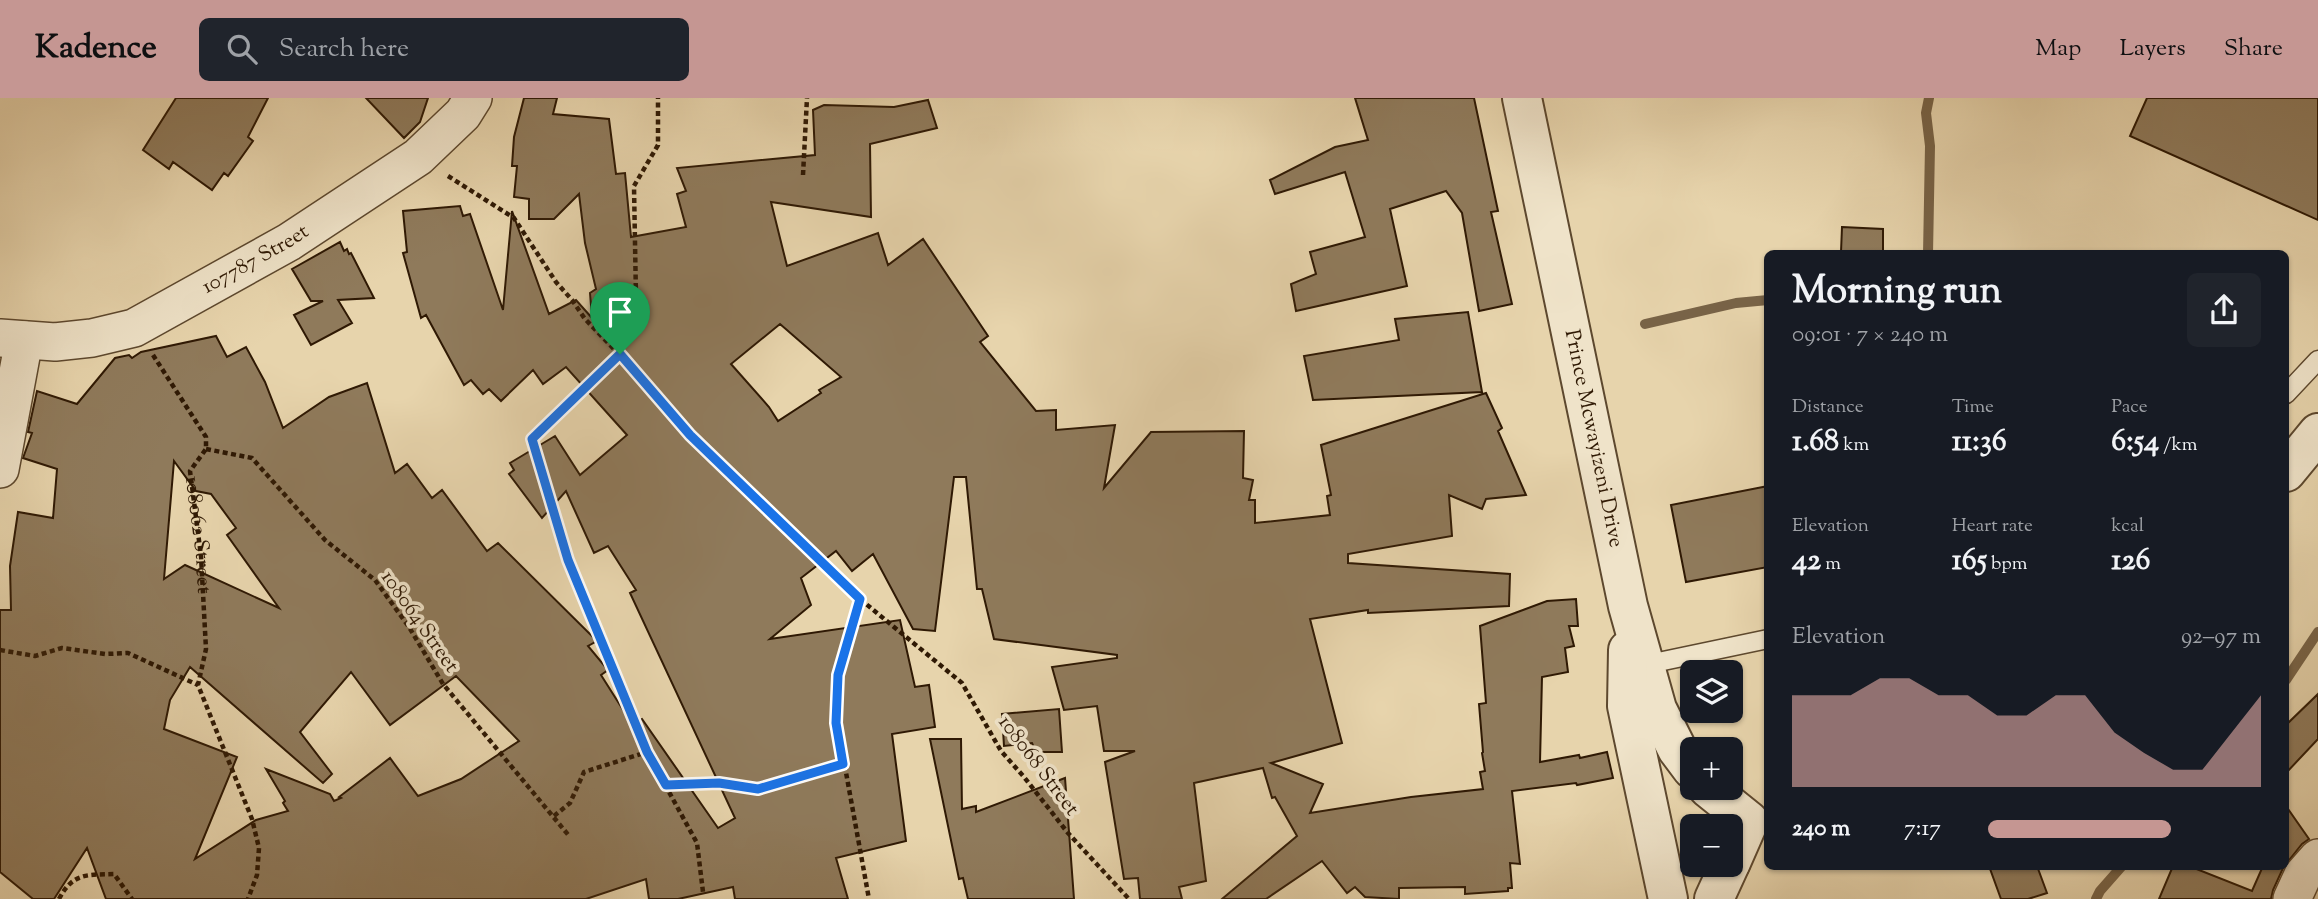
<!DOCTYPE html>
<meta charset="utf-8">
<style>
:root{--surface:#171b24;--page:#20242c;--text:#f1f3f6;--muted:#9ea1a6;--accent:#c59692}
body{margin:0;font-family:"Sorts Mill Goudy",serif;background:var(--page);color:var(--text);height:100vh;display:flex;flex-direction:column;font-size:26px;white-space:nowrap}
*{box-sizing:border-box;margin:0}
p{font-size:23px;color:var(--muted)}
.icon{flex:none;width:38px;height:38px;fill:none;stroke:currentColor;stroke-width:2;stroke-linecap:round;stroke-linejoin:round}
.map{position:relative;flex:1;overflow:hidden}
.details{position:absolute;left:1764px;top:152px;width:525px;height:620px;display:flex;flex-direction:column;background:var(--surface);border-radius:10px;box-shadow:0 2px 5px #0004}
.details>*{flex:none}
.tools{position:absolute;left:1680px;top:562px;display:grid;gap:14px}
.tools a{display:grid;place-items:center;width:63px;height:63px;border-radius:10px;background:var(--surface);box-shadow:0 2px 5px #0004;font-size:35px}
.pin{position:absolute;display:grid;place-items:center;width:60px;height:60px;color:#fff;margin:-72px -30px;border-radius:50% 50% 50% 0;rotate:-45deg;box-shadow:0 0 7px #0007}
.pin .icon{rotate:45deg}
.round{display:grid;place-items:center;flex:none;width:74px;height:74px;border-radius:10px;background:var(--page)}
.head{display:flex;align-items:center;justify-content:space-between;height:119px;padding:0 28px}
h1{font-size:38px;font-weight:700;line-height:52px}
.metrics{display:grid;grid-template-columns:repeat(3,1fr);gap:10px;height:119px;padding:7px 28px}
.metrics div{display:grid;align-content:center}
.metrics b{font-size:30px;font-weight:700}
.metrics small{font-size:19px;font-weight:400}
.metrics p{font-size:19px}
.chart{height:196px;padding:14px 28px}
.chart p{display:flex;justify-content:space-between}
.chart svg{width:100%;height:126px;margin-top:7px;fill:var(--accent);opacity:.7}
ul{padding:0 28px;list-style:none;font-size:23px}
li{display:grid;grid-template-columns:112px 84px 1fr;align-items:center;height:52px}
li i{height:18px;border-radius:9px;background:var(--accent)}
header{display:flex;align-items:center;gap:42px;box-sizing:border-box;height:98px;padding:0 35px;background:var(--accent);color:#111}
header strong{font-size:33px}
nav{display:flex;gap:38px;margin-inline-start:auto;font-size:24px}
.search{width:490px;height:63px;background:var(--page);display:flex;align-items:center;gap:18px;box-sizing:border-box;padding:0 24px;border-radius:10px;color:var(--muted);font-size:26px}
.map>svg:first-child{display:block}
</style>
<header>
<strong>Kadence</strong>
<div class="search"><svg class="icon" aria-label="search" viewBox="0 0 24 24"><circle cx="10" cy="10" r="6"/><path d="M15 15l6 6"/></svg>Search here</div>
<nav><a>Map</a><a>Layers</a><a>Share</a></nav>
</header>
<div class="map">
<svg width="2318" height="801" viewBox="0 0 2318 801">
<rect width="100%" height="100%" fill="#e7d4ac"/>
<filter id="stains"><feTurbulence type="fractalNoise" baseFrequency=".00286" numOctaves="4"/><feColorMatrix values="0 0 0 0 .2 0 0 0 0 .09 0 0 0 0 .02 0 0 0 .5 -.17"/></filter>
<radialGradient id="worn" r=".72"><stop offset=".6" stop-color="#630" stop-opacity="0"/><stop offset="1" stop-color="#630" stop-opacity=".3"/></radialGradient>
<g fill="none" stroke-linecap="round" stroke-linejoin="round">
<path stroke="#786347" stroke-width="10" d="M 1928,156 L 1930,48 L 1926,15 L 1929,0
M 1645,226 L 1736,205 L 1768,202
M 2286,582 L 2318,534
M 2096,801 L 2100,793 L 2122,768"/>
</g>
<path fill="#8f7a5b" stroke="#2f1904" stroke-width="2" fill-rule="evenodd" d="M 176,0 L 268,0 L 248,39 L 253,43 L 228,78 L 224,75 L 212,92 L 173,64 L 169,71 L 143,52 Z
M 366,0 L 428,0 L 420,24 L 404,40 Z
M 524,0 L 557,0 L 553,16 L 609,21 L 616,76 L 625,75 L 631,139 L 686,129 L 677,96 L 686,93 L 677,70 L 815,57 L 813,12 L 824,7 L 894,9 L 928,2 L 937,30 L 870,46 L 871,119 L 771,104 L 787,168 L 878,135 L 888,167 L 923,141 L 988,238 L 980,244 L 1036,313 L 1056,312 L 1056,332 L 1115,327 L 1104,390 L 1151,334 L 1244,333 L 1243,380 L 1253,382 L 1249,402 L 1255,402 L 1255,425 L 1330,417 L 1327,398 L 1331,397 L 1321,347 L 1486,295 L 1502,330 L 1498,333 L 1526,397 L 1486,401 L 1482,411 L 1449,397 L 1452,438 L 1348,456 L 1348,465 L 1510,476 L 1509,508 L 1368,515 L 1368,512 L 1310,521 L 1342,645 L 1271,665 L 1323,686 L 1310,715 L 1411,699 L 1483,691 L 1480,674 L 1485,673 L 1482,655 L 1483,654 L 1479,606 L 1486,605 L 1480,528 L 1547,503 L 1576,501 L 1578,528 L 1569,528 L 1574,548 L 1565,550 L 1568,574 L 1542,579 L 1540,664 L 1579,657 L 1580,660 L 1607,654 L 1613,680 L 1577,687 L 1576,685 L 1512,693 L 1520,766 L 1510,765 L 1512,790 L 1508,790 L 1508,793 L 1465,796 L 1465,789 L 1399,790 L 1399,801 L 1365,799 L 1355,789 L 1347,795 L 1322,763 L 1266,801 L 1222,801 L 1297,738 L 1275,699 L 1272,700 L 1263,670 L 1194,685 L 1206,783 L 1179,789 L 1182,801 L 1140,801 L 1138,780 L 1124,781 L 1105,664 L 1135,653 L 1104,653 L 1097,608 L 1064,612 L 1052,569 L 1117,560 L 1117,557 L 994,541 L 982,491 L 977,491 L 966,379 L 954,379 L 935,533 L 913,531 L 873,456 L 852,473 L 836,453 L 801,480 L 811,507 L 770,541 L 900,522 L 915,589 L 929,587 L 935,629 L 892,636 L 906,743 L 836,760 L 848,801 L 735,801 L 733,789 L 678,801 L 649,801 L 646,781 L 586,801 L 106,801 L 87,750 L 54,801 L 33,801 L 0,774 L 0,512 L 11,512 L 10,468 L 18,414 L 53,420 L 57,371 L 23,360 L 32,335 L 28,334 L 37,293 L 77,306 L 115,260 L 129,257 L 132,260 L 141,254 L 216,238 L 227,259 L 246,249 L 265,284 L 283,330 L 329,299 L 367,285 L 395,375 L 407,366 L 432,400 L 442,392 L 487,453 L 498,445 L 597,543 L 588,548 L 608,572 L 601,577 L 632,626 L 642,621 L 718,730 L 735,720 L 630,495 L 636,492 L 608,448 L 594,455 L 566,393 L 542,420 L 509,376 L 514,372 L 510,365 L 555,338 L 580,377 L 627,337 L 566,269 L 543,286 L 533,272 L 501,303 L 489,291 L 483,296 L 471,282 L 464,287 L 426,217 L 421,220 L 403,155 L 407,154 L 403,113 L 460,108 L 463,118 L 470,116 L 503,212 L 512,113 L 549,216 L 576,202 L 592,220 L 590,195 L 596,191 L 585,145 L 579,96 L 554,121 L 529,121 L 529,101 L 514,99 L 517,68 L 512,68 L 514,39 ZM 780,226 L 841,279 L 819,292 L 821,295 L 778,323 L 769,309 L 731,266 ZM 174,363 L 196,393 L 211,396 L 236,430 L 227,437 L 279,510 L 185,467 L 164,481 ZM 190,569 L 323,685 L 332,676 L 300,634 L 351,574 L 390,627 L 456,578 L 519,643 L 461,681 L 418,698 L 390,660 L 339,699 L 341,700 L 334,703 L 330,696 L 266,671 L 285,703 L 283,705 L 288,713 L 256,722 L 195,761 L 237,659 L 164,631 L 170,602 Z
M 1355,0 L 1474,0 L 1498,113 L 1491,114 L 1512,206 L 1479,213 L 1462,115 L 1446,93 L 1390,111 L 1407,188 L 1296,213 L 1291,186 L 1316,176 L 1310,154 L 1365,139 L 1345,74 L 1275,96 L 1270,82 L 1335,49 L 1368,42 Z
M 2147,0 L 2318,0 L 2318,122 L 2130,38 Z
M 1842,129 L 1883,131 L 1883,156 L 1841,154 Z
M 340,144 L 344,153 L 347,151 L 349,156 L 351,155 L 374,200 L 338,202 L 352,225 L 311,247 L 294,217 L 323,203 L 311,203 L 292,171 Z
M 1468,214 L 1482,294 L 1313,302 L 1304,258 L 1399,242 L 1395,221 Z
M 1768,388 L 1768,469 L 1686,484 L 1671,407 Z
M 2318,596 L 2318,641 L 2286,675 L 2286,627 Z
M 1059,611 L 1062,654 L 1036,654 L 1032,645 L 1004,648 L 1002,616 Z
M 930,641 L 961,641 L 962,711 L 976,708 L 976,714 L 1065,680 L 1074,801 L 968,801 L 963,780 L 959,781 Z
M 2286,708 L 2309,741 L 2302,746 L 2286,766 Z
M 1989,768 L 2037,768 L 2047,795 L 2028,801 L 2001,801 Z
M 2173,768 L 2189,768 L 2252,793 L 2263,768 L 2284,768 L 2273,792 L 2271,801 L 2159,801 Z"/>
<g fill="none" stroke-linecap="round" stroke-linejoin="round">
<defs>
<path id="service" d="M 2286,296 L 2318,262
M 1644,567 L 1768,541"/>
<g id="minor">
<path id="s2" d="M 0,240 L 55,244 L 92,240 L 134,230 L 289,144 L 418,59 L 463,16 L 473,0"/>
<path d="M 0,371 L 24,242"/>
<path d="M 2292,801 L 2303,777 L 2318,760"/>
</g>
<g id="tertiary">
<path id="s3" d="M 1522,0 L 1628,508 L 1657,611 L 1677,651 L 1692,671"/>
<path d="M 2286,374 L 2318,335"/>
<path d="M 1628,552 L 1627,608 L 1668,801"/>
<path d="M 1708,690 L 1749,723 L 1731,764"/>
<path d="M 1714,801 L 1730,766"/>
</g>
</defs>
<use href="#service" stroke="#5d482e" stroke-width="21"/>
<use href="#minor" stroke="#5d482e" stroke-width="40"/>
<use href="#tertiary" stroke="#5d482e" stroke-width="42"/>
<g stroke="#2f1904" stroke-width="4.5" stroke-dasharray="5 3.5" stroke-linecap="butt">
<path d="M 803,77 L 807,0"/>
<path d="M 448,78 L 514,120 L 556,184 L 572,202 L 585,221 L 638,276 L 690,337 L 860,501 L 962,585 L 1001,653 L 1024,679 L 1068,735 L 1129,801"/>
<path d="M 615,249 L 607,234 L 606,222 L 618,211 L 636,200 L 634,88 L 658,47 L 658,0"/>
<path d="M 619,256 L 532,341 L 568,462 L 647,654 L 697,745 L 703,794"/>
<path id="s1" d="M 153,257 L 206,339 L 206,351 L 190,373 L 201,458 L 206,551 L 198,587 L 252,721 L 259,750 L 257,777 L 248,801"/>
<path d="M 206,351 L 252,360 L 325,442 L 375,482 L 409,529 L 443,586 L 570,739"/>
<path d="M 860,501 L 838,577 L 837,625 L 869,801"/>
<path d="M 0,552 L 35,558 L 62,550 L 105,556 L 128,555 L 198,587"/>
<path d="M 666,687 L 719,685 L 758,691 L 843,666"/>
<path d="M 554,718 L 570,705 L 584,674 L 647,654"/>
<path d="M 59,801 C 73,774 88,777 114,776 L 132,801"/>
</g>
<use href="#service" stroke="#efe3c9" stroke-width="18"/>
<use href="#minor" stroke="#efe3c9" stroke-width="37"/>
<use href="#tertiary" stroke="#efe3c9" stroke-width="38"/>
</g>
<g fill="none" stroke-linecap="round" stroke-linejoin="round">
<defs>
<path id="route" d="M 620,256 L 690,337 L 860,501 L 838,577 L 836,625 L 843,666 L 758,691 L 719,685 L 666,687 L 647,654 L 568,462 L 532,341 Z"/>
</defs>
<use href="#route" stroke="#fff" stroke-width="14"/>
<use href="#route" stroke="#1a73e8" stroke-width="9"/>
</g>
<g text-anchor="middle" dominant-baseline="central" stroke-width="7" stroke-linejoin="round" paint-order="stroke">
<g font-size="21" fill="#2f1904" stroke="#efe3c9">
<text stroke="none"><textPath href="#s2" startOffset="275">107787 Street</textPath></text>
<text stroke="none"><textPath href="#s3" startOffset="348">Prince Mcwayizeni Drive</textPath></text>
<text stroke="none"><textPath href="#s1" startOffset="201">108062 Street</textPath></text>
<text transform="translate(419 524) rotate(55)">108064 Street</text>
<text transform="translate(1038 668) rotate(53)">108068 Street</text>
</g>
</g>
<rect width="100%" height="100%" filter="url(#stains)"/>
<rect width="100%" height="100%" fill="url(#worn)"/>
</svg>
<div class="tools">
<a><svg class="icon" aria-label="layers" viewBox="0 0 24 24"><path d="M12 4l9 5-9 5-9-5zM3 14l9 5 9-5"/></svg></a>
<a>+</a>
<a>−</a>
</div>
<div class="pin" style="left:620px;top:256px;background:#1e9e55"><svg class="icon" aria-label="arrive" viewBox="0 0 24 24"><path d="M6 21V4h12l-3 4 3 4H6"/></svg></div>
<section class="details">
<div class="head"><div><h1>Morning run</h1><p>09:01 · 7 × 240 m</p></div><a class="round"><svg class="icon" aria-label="share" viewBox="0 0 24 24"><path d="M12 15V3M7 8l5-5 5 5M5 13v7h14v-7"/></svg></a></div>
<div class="metrics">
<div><p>Distance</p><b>1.68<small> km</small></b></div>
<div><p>Time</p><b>11:36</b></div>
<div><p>Pace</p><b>6:54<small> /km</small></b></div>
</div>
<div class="metrics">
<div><p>Elevation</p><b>42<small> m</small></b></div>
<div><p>Heart rate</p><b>165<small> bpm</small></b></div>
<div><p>kcal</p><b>126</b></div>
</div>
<div class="chart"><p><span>Elevation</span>92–97 m</p>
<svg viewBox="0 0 160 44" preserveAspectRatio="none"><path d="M0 44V12L10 12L20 12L30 6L40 6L50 12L60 12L70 19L80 19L90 12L100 12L110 25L120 32L130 38L140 38L150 25L160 12V44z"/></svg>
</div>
<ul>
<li><b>240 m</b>7:17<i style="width:67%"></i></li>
</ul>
</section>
</div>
